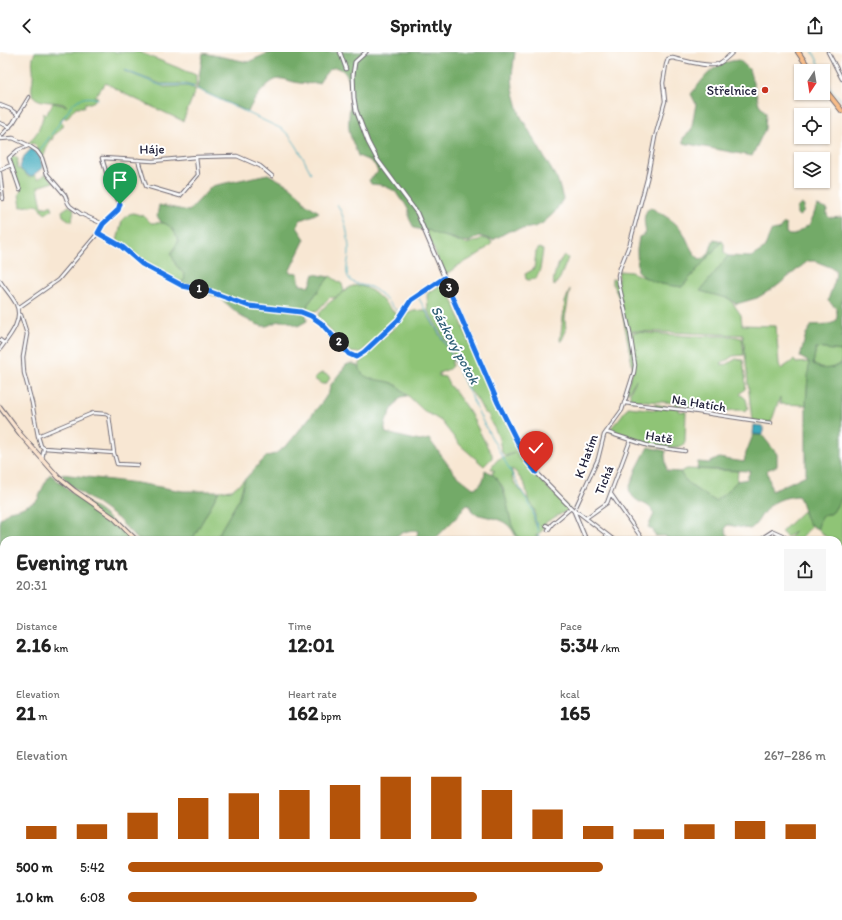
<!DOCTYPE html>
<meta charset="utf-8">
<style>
:root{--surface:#fff;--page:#f6f6f6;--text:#222;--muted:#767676;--accent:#b45309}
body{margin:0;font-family:Itim,sans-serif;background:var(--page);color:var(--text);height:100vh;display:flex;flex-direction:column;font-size:15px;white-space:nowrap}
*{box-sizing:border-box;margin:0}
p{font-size:13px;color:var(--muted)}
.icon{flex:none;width:22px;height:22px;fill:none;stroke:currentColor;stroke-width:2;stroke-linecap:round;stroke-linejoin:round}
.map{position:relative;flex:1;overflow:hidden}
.details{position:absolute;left:0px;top:484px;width:842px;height:384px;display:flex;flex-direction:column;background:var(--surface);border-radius:12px 12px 0 0;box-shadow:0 1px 3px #0004}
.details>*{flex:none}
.needle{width:26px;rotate:192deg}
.buttons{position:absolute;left:794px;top:12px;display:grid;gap:8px}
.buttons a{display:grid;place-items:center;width:36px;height:36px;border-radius:0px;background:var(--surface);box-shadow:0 1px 3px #0004;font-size:20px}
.pin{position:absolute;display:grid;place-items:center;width:34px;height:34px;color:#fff;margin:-41px -17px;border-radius:50% 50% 50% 0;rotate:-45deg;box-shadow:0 0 4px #0007}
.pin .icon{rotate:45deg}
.km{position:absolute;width:20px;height:20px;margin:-10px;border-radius:50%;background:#222;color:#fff;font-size:11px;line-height:20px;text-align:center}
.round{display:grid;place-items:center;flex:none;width:42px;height:42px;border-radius:0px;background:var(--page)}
.summary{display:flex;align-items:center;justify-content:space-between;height:68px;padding:0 16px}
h1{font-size:22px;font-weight:700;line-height:30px}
.stats{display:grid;grid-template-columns:repeat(3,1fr);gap:6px;height:68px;padding:4px 16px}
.stats div{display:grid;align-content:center}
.stats b{font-size:20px;font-weight:700}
.stats small{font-size:11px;font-weight:400}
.stats p{font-size:11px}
.chart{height:112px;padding:8px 16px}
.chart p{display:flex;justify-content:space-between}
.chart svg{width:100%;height:72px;margin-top:4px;stroke:var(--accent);stroke-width:6}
ul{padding:0 16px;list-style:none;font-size:13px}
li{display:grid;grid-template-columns:64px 48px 1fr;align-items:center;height:30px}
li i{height:10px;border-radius:5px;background:var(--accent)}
header{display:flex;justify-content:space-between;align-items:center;height:52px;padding:0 16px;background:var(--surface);font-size:18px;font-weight:700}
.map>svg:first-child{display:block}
</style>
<header><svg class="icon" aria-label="back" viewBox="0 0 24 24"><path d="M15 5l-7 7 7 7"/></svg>Sprintly<svg class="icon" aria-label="share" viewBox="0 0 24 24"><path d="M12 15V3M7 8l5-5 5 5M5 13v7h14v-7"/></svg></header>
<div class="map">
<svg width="842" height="868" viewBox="0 0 842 868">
<rect width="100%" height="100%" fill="#fff"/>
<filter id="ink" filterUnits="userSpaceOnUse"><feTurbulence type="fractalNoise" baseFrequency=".025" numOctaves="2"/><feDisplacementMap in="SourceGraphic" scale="8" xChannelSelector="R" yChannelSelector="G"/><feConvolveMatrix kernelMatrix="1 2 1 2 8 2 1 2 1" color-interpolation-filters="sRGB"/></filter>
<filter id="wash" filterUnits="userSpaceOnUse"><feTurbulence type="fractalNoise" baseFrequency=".012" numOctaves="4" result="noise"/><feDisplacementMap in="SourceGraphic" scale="16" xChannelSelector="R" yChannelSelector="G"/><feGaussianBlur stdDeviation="0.9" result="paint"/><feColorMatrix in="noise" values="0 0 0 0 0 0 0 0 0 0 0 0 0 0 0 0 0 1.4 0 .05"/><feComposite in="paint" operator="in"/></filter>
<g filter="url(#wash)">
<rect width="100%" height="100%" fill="#f8e7d3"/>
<path fill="#8fc476" stroke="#587358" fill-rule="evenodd" d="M 35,0 L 139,0 L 196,23 L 196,35 L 186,32 L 161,32 L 124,18 L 124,19 L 165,35 L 187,34 L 196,37 L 183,69 L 129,44 L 106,31 C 101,35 100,40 94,44 L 98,45 C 95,50 90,52 85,51 L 84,55 L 76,55 L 66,67 L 64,64 L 60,69 L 63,71 C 63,76 59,79 54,82 L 52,88 L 50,87 L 43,106 L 36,97 L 37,95 L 33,91 L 31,92 L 29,91 C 31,88 33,86 35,83 C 40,77 42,69 44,61 L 46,63 L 53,51 L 67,54 C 58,47 34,54 32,40 C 31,35 33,30 33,25 C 34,13 30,12 35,0 Z
M 14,104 L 18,107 L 17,116 L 25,120 L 28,125 L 29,125 L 34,123 L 38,127 L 46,122 L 54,130 L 38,135 L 42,155 L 48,155 L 51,153 L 53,157 L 45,162 L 39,154 L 36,153 L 21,155 L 19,142 L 21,139 L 10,108 L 12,105 Z
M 69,154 L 74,157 L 72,169 L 70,169 L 63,164 L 62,159 Z
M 133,161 L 144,164 L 151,171 C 168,170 174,172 178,190 L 172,199 C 173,203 174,208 175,212 C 179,218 187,220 184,229 L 178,230 L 144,212 L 117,189 L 122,169 L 129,162 Z
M 428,178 L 466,192 L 477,189 L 481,186 L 490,188 L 492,191 C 483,201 471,207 459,213 C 454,216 450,220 445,223 L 426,180 Z
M 722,189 L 724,192 L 724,201 L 728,204 L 701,239 L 730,247 L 741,263 L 742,273 L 776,274 L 779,312 L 781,317 L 794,308 L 796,311 L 809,310 L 806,353 L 780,352 L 780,345 L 771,371 L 752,369 L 743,283 L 632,279 L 633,282 L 635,280 L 690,284 L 732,284 L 742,286 L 744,303 L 733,304 L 721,312 C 726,315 731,309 736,307 L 743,308 L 746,332 L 745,337 L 740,342 L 746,347 L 748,356 L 745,359 C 737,357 731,359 723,359 C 709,359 693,358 680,351 L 679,359 L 686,360 L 685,389 L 683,393 C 674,399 650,392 639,390 L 636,389 L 634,386 L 611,379 L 611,376 L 619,367 L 628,355 L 657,358 L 654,352 L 670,355 L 679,351 L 630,348 L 630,340 L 636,328 L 628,340 L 625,340 L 633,318 L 632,312 L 620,248 L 612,231 L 612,227 L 615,226 L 618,229 L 619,219 L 631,220 L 661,232 L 682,235 Z
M 539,196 L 543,198 L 540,218 L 536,227 L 528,228 L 526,227 L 525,222 L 534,217 L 536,200 Z
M 564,203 L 568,206 L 560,226 L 554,234 C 551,227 559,209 564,203 Z
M 330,224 L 342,232 L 344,239 L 340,243 C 345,240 348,235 353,234 C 372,231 385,253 397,263 C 394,273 369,295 359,301 L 350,300 L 318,265 C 320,256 333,248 340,243 L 333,246 L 330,245 L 318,258 L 309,261 L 306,259 L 308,252 Z
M 441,233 L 445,234 L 453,249 L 470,292 L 518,397 L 519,396 L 522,401 L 520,403 L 523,404 C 534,425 553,440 570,457 L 546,470 L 542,479 L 535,484 L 539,485 L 541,488 L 520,488 L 512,475 L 503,435 L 492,421 L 493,419 L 495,419 L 491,417 C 500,401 501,409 514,401 L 505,404 C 499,398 501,389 497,382 C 495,375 489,371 489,363 L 484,360 L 477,347 L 467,335 L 460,314 L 428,259 L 427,243 L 429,240 ZM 511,417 L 515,419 L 525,433 L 528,446 L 535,459 L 535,467 L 538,477 C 537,475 534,471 534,468 C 533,464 535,460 533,455 C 527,444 517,437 512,426 L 513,423 Z
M 570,237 L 565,266 L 566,279 L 561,290 L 560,288 L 565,250 Z
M 422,258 L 425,258 L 452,304 L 452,314 L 449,317 L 439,321 L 439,324 L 445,325 L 449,333 L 456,341 L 470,361 L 488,396 L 492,402 L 492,406 L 484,414 L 460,393 L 441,369 L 423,358 L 397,333 L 368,326 C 362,323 359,319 360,311 L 365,305 L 366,301 L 395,275 L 406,260 Z
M 816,296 L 842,299 L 841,312 C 830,317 824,319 813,312 Z
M 322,321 L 328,323 L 330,326 L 326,332 L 322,332 L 314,327 L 318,323 Z
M 687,417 L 738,419 L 737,429 L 728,439 L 715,449 C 701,440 688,435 680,420 Z
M 245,427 L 239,447 L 215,488 L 192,488 L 219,439 L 232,438 Z
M 842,445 L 842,499 L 838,496 L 838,488 L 832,488 L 831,486 L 829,488 L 818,477 C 819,469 821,461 830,462 L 833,460 Z
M 803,459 L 811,475 L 799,488 L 789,488 L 789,486 L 796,479 L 787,485 L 781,480 Z
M 4,759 L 4,801 L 2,804 L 4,803 L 4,851 L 0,850 L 0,760 Z
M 838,782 L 842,784 L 842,799 L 838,800 Z"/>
<path fill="#73aa67" stroke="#4a6651" d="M 275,0 L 515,0 L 512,23 L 513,37 L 520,63 L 558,129 L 563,147 L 554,161 L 543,171 L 535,175 L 509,179 L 493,188 L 479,184 L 469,190 L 460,189 L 452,186 L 438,183 L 428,178 L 426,179 L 414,176 L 409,166 L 409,159 L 404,150 L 401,148 L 395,139 L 382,133 L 371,132 L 369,128 L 378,120 L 375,113 L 370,109 L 358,104 C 355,95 350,86 349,77 C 347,60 357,30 342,18 C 331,10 324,24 319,31 C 310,32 302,32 294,30 C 289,29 283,26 279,27 C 267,28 252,50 248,60 L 197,37 L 203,1 L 248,10 L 266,2 Z
M 739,8 L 749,17 L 759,52 L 766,61 L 765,77 L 753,102 L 752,104 L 683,91 L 683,86 L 691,79 L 696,52 L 691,42 C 706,24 713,10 739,8 Z
M 268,122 L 288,133 L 301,144 L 305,151 L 319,160 C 313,164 307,165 300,168 L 297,175 L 305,187 L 289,220 L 298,221 L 300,233 L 310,234 L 314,222 L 329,225 L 308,252 L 306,259 L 307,269 L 298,274 L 287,269 L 279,269 L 267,274 L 262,274 L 256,272 L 242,265 L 220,246 L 204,240 L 191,238 L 180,231 L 185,227 L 184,222 L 176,213 L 171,202 L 178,190 C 176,180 171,173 161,170 L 157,164 L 159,153 L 189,159 L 212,134 Z
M 801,152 L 804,154 L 803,161 L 799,164 L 797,162 L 797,156 Z
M 817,154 L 827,157 L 827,163 L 830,166 L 842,165 L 842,299 L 816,296 L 813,312 C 823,319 830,317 841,312 L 842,302 L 842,445 L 833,460 L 830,462 C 821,461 819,468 818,477 C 802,472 806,455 798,444 C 784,445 772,449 764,460 C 759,466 757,473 750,477 L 728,473 L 726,474 L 725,477 L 729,488 L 667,488 L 666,484 L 655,484 L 653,478 L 648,475 L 654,462 C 648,447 635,455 629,437 L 637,416 L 648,395 L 666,399 L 665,403 L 667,419 L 680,420 C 688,435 701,440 715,449 L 728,439 L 737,429 L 747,427 L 750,419 L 697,417 L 698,410 L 709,411 L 719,406 L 744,410 L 746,401 L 753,383 L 762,383 L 777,402 L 777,414 L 767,418 L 772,439 L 806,423 L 806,353 L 809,310 L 800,305 L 806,282 L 812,273 C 823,271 842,277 836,256 L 828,249 C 830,238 838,228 835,217 L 815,209 L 808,209 L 777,234 L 757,246 L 736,252 L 730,247 L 700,239 L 728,204 L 751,205 L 764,197 L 771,179 L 779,178 L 784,171 L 786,173 L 786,181 L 789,183 L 794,183 L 810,172 Z
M 650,155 C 661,162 675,168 683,180 C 689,190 690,200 700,207 C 711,206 710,194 714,187 L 722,189 L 682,235 C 666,233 651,232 638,220 L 637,198 L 639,185 C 641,184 643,183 645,182 C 648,178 639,165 650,155 Z
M 352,311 L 359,315 C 364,332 383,325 396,333 C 400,335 403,340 407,344 L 401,345 C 395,352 381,372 386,381 L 420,389 L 429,387 L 455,422 L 473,436 C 481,436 485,426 485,418 C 507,428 506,453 512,473 C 514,478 517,483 520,487 L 523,488 L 517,488 C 509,464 493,468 473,461 L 470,454 L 468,453 L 465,454 L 456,466 L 434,488 L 416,488 L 418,479 C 409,476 398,483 389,488 L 215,488 L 239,447 L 245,427 L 264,407 L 267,404 L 275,402 L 288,392 L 323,349 L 329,340 L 330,334 L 346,313 Z
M 50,422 L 73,441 L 101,460 L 133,488 L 4,488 L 4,759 L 0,760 L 0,467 L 9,459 L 19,457 L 35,450 L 38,447 L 43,435 Z
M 61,422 L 137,431 L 183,439 L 219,439 L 192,488 L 138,488 L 117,466 L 70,433 Z
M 165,864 L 232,864 L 232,868 L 164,868 Z"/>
<path fill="#3da9bc" stroke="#30667c" d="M 31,97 C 39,101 42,107 42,116 L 31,125 L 22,119 L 20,115 L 24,104 Z
M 754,373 L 763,374 L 763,383 L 753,382 Z"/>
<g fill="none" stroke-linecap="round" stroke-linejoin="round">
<path stroke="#3da9bc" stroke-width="1" d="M 813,0 L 823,19
M 124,18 L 160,33 L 185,33 L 194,35
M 823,19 L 830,35 L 842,49
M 197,37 L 282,77 C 296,88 302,105 311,121
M 69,57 C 75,46 87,43 98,47
M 39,99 L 45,91 L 69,58
M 337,152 C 345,165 349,185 349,200 C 349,208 345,218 348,225 C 352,233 363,233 370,235 C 380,239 388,251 396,258 L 400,260 L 407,251 L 416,242
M 418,245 L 449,298 L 484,372 L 533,459 L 534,465 L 538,479
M 538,482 L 541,488
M 838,624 L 842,619
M 4,739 L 4,745
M 0,753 L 4,749
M 773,868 L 774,864"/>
</g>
</g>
<g filter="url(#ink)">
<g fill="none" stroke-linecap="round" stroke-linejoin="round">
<defs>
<path id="minor" d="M 340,0 L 346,17
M 828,0 L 842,27
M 0,53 L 10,57 L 18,63
M 0,71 L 10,75
M 0,85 L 13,71 L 29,45
M 0,87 L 13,86 L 28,93 L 37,99 L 42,106 L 47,122 L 65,143 L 68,151 L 70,154 L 81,162 L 103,172
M 138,108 L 146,134 L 180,144 L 198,123 L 196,105
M 0,118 L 11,113
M 0,121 L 3,147
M 20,138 L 9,106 L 18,98 L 28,94
M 98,181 L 121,194 L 142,212 L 183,234 L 211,240 L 249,254 L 301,261 L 311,264 L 321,271 L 349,302 L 356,305 L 364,300 L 395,272 L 411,248 L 444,226
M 0,229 C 5,237 12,244 16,252 C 24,268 9,285 0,297
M 18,256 L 58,228 L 98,181 L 103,172 L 119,157 L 119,150 L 109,130 L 102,106 L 153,109 L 196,105 L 237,104 L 260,114 L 272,124
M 19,262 L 21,263 L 27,282 L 23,305 L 24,321 L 32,351 L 38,384
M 0,288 L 4,291
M 624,351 L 685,358 L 771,371
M 606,380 L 649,394 L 685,399
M 114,401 L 117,412 L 138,413
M 42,407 L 44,396 L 114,401 L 109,364 L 106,362 L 93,361 L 38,384 L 41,394 L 44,396
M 611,442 L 643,488
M 586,466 L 607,451 L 630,389
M 546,473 L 550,475
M 548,478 L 552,472 L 571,456
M 604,488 L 607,483
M 614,488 L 579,461 L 574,459 L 598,407 L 604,383 L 622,358 L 634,320 L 635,313 L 630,280 L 619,232 L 618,223 L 620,216 L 630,191 L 647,127 L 655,85 L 665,49 L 663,31 L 666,13 L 668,7 L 672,6 C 684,8 707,16 718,12 C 724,9 729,4 733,0
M 759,488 L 773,479 L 782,483 L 788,488
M 838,631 L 842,624
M 0,633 L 4,633
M 838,719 L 842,717
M 838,800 L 842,799
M 86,864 L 94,867 L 117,867
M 527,864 L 529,868
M 536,864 L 541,868
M 672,864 L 675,868
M 736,864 L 742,868
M 816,864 L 816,868
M 819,864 L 832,868
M 45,868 L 46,864
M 143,868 L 143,864
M 330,868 L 331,864
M 363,868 L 365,864
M 655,868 L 661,864
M 691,868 L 696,864
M 755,868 L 757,864
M 836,868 L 836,864"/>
<path id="tertiary" d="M 366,0 L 355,10 L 353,23 L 354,46 L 356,58 L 368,90 L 377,107 L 417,161 L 498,351 L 527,409 L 536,420 L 574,459 L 586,488
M 838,579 L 842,580
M 838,652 L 842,648
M 777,868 L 779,864"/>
<path id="secondary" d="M 0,355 L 21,383 L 59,426 L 75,439 L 114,466 L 136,488
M 446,864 L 447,868"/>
<path id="primary" d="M 798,0 L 811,19
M 823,35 L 842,59
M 838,518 L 842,508
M 716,868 L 716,864"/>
</defs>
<use href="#minor" stroke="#6d6770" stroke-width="4.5"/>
<use href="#tertiary" stroke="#6d6770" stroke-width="5"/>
<use href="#secondary" stroke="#6d6770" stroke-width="5.5"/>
<use href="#primary" stroke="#6d6770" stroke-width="6"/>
<use href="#minor" stroke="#fff" stroke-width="2.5"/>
<use href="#tertiary" stroke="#fff" stroke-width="3"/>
<use href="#secondary" stroke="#fce5d0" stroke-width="3.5"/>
<use href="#primary" stroke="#f8bd89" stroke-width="4"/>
<defs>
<path id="rail" d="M 838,743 L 842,732
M 802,864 L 802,868"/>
</defs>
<use href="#rail" stroke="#22223b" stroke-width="2.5"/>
<use href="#rail" stroke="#fff" stroke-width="1" stroke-dasharray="3" stroke-linecap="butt"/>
</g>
</g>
<g fill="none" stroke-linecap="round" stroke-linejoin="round" filter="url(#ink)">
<defs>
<path id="route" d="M 120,152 L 118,158 L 103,172 L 98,181 L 121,194 L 142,212 L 183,234 L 211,240 L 249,254 L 301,260 L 311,264 L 321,271 L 349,302 L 356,305 L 364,300 L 398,268 L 411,248 L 444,226 L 498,351 L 527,409 L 536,420"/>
</defs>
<use href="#route" stroke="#fff" stroke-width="8"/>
<use href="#route" stroke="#1a73e8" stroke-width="5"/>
</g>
<circle fill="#c8321e" stroke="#fff" stroke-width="1.5" cx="765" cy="38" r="4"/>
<g text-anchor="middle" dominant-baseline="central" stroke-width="4" stroke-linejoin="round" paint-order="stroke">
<g font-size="13" fill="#22223b" stroke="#fff" text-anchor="end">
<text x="757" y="38">Střelnice</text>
</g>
<g font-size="13" fill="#22223b" stroke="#fff">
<text transform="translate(152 97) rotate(-1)">Háje</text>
<text transform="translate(699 351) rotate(9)">Na Hatích</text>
<text transform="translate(659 385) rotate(9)">Hatě</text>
<text transform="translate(586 404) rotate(-70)">K Hatím</text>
<text transform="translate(604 428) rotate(-68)">Tichá</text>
</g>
<g font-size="14" font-style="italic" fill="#2e5f75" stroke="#fff">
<text transform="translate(455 293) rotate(62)">Sázkový potok</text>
</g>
</g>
</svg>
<div class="buttons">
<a><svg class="needle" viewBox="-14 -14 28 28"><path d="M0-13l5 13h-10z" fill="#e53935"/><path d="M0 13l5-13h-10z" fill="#767676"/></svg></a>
<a><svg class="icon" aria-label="locate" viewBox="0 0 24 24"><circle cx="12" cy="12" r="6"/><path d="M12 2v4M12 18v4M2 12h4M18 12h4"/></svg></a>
<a><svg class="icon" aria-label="layers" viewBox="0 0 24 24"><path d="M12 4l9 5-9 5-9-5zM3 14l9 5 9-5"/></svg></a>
</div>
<div class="pin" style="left:120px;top:152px;background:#1e9e55"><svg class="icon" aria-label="arrive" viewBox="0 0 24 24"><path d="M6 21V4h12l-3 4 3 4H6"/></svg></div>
<div class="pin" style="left:536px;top:420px;background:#d93025"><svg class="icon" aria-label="check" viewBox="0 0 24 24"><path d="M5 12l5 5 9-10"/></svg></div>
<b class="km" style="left:199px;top:237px">1</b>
<b class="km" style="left:339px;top:290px">2</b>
<b class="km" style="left:449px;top:236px">3</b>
<section class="details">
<div class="summary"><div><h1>Evening run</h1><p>20:31</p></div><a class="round"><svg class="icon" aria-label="share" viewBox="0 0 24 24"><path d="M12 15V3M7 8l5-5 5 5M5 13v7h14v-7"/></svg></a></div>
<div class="stats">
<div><p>Distance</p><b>2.16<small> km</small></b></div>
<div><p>Time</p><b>12:01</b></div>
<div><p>Pace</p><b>5:34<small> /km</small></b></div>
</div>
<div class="stats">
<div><p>Elevation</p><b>21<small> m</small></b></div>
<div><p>Heart rate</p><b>162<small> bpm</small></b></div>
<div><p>kcal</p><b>165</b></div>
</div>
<div class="chart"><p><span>Elevation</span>267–286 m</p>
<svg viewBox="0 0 160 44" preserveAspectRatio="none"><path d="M5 44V36M15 44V35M25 44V28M35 44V19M45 44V16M55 44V14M65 44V11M75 44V6M85 44V6M95 44V14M105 44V26M115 44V36M125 44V38M135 44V35M145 44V33M155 44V35"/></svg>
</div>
<ul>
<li><b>500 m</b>5:42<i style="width:68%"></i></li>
<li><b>1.0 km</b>6:08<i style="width:50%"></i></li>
</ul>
</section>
</div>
